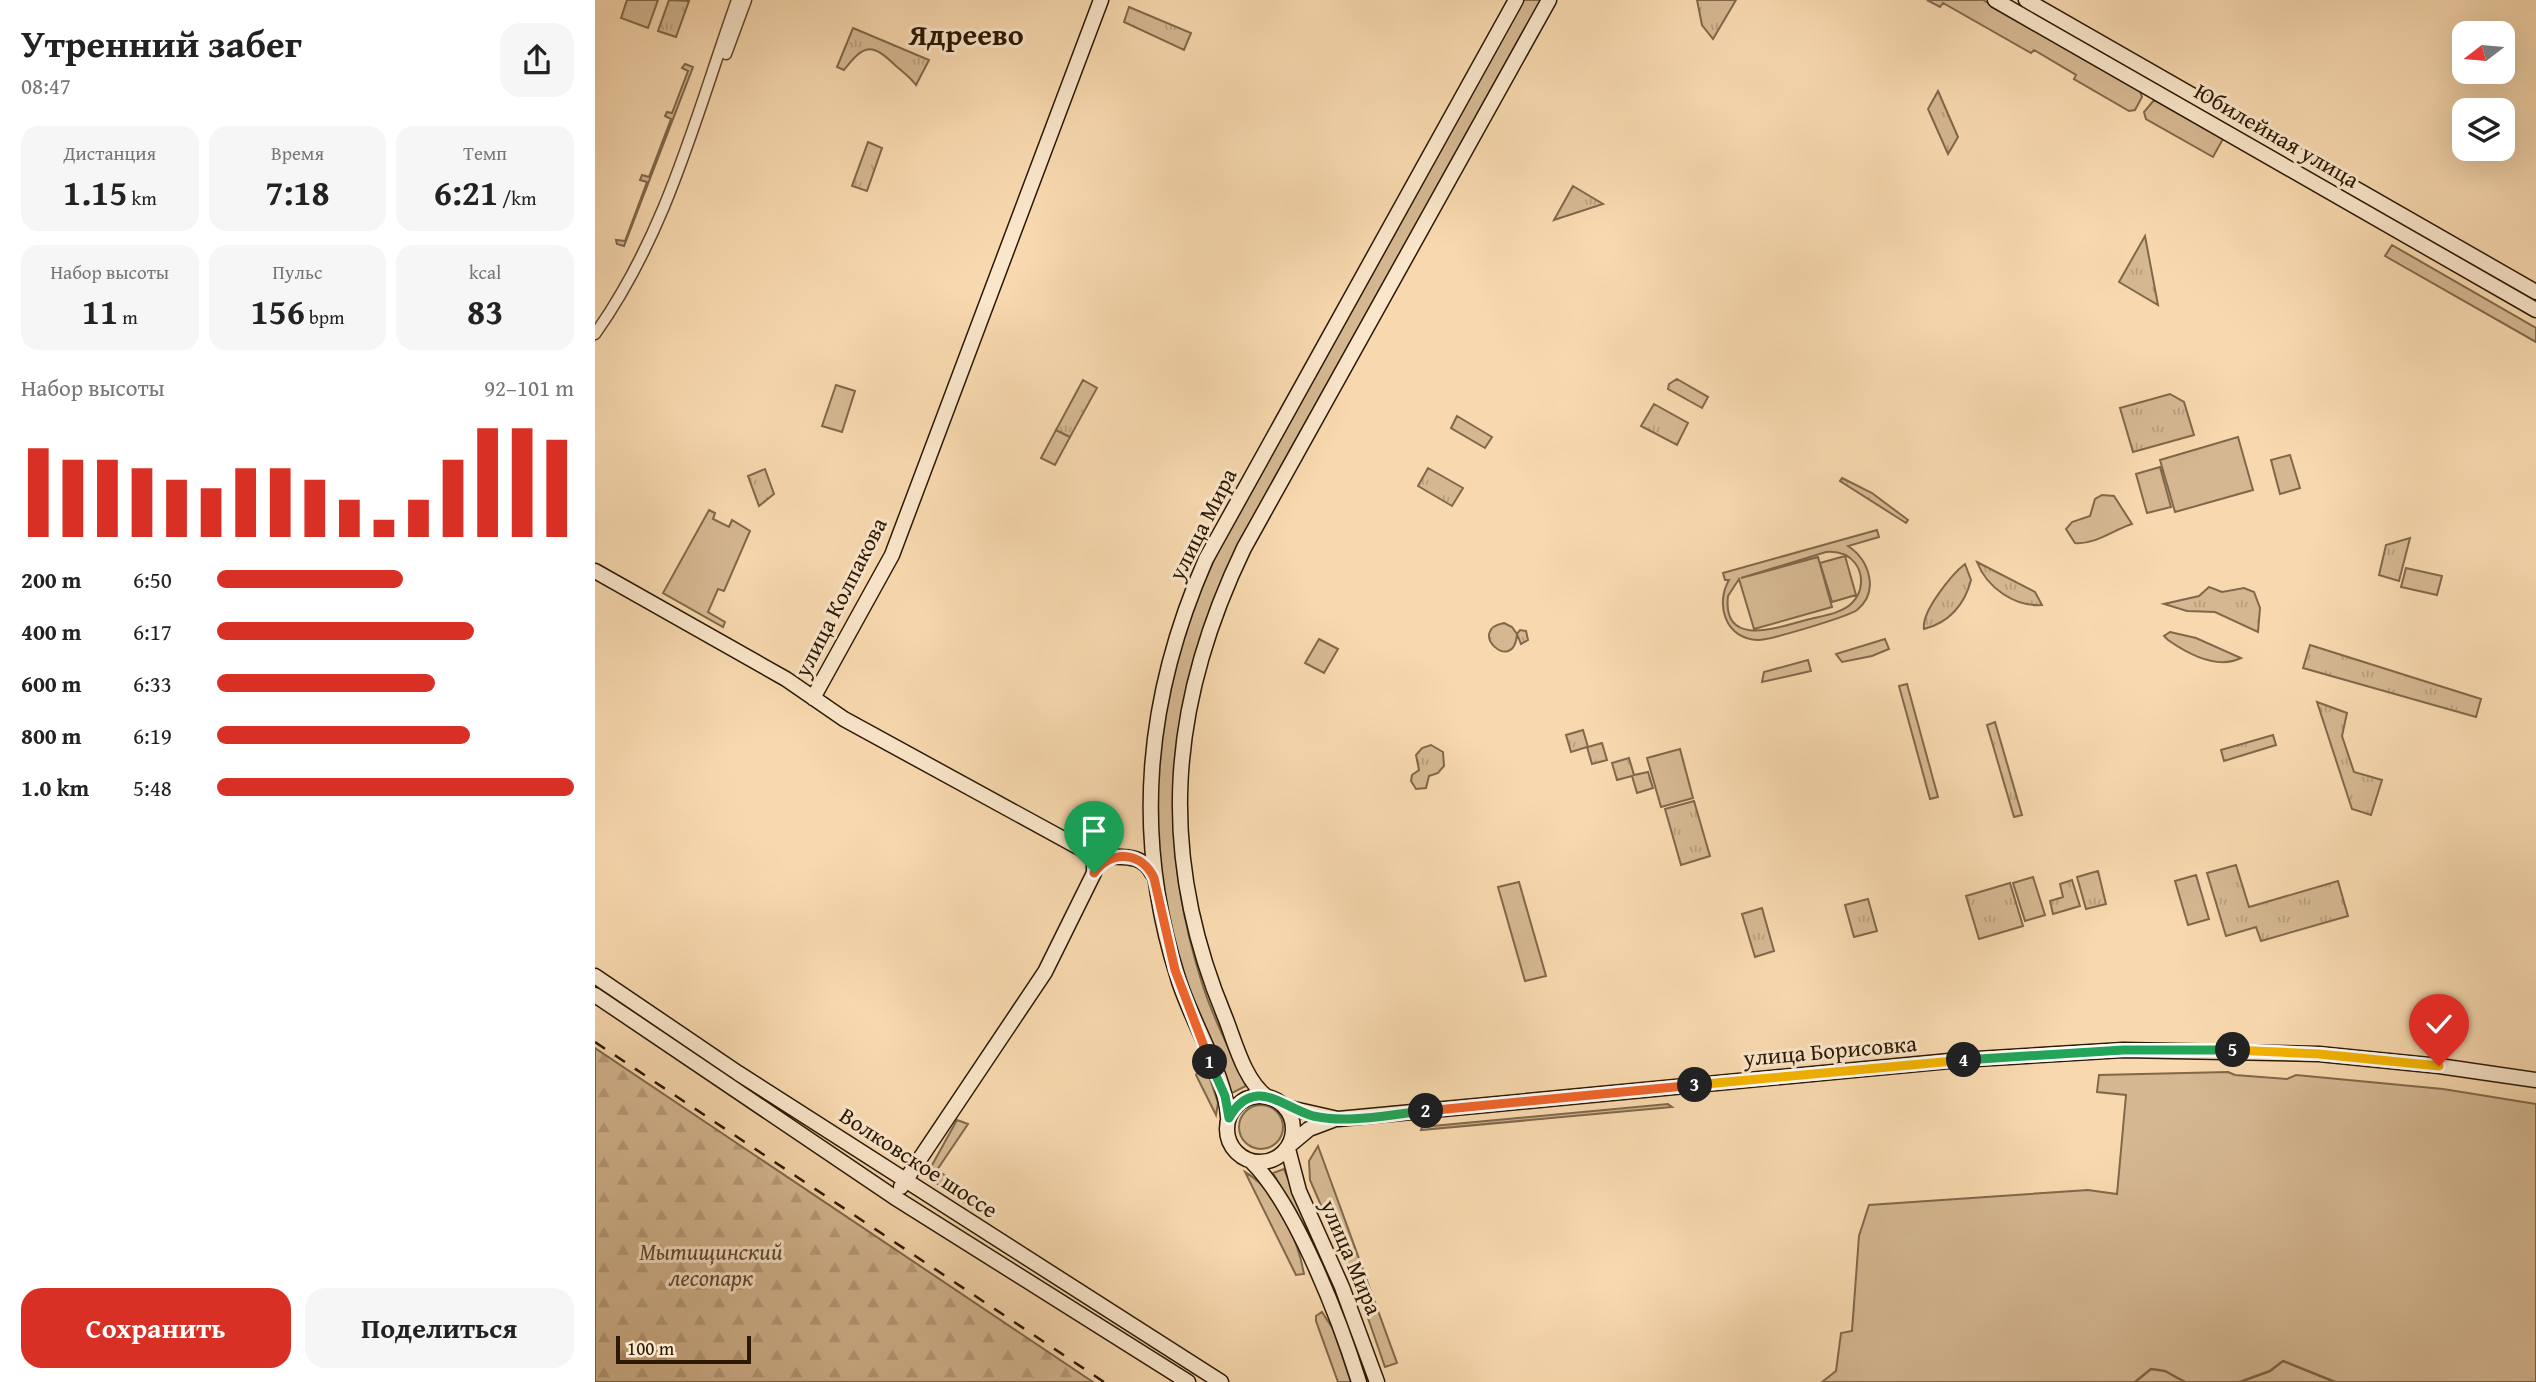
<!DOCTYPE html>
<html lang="ru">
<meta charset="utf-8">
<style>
:root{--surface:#fff;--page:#f6f6f6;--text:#222;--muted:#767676;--accent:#d93025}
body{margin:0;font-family:"Gentium Book Plus",serif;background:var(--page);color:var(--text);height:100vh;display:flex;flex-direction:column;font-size:26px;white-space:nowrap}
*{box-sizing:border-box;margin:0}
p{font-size:23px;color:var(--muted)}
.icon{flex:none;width:38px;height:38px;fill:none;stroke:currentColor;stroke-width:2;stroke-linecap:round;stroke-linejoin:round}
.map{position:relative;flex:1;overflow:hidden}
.sheet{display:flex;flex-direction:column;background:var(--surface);width:595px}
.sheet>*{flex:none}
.needle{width:46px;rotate:254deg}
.fabs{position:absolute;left:1857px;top:21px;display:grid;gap:14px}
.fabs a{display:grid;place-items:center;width:63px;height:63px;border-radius:14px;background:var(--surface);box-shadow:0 7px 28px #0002;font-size:35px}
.scale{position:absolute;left:21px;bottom:18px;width:135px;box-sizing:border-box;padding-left:7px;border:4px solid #2b1903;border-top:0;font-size:19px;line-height:24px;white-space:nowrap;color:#2b1903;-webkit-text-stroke:5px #fae6cb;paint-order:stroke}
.pin{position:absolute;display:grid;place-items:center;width:60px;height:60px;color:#fff;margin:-72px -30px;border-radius:50% 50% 50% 0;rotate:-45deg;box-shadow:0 0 7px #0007}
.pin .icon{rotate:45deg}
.km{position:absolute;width:35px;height:35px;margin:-18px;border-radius:50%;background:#222;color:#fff;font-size:19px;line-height:35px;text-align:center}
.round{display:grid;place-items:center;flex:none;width:74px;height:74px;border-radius:21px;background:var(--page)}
.headline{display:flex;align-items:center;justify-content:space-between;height:119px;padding:0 21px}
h1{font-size:38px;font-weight:600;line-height:52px}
.metrics{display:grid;grid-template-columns:repeat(3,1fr);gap:10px;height:119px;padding:7px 21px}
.metrics div{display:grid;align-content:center;border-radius:18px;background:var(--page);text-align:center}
.metrics b{font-size:35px;font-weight:600}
.metrics small{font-size:19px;font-weight:400}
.metrics p{font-size:19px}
.chart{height:196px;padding:14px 21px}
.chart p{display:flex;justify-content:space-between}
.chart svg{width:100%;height:126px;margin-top:7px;stroke:var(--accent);stroke-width:6}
.primary-button{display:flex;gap:14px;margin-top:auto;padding:14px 21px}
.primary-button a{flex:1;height:80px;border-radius:21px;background:var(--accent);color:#fff;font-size:28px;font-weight:600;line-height:80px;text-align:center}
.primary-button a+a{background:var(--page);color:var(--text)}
ul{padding:0 21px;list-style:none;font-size:23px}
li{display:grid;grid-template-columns:112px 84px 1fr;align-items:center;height:52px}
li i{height:18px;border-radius:9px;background:var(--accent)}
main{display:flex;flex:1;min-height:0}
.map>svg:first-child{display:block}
</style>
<main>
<section class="sheet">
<div class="headline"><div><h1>Утренний забег</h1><p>08:47</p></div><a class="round"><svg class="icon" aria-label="share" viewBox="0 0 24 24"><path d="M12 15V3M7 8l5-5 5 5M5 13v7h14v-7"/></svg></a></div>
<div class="metrics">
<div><p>Дистанция</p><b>1.15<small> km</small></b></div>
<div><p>Время</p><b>7:18</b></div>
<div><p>Темп</p><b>6:21<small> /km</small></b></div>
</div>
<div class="metrics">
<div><p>Набор высоты</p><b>11<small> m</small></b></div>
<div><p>Пульс</p><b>156<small> bpm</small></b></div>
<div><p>kcal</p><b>83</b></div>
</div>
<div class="chart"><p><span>Набор высоты</span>92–101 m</p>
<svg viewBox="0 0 160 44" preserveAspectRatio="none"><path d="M5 44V13M15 44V17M25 44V17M35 44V20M45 44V24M55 44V27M65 44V20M75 44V20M85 44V24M95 44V31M105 44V38M115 44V31M125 44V17M135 44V6M145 44V6M155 44V10"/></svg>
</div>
<ul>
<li><b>200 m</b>6:50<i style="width:52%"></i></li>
<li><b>400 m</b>6:17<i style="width:72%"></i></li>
<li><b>600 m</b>6:33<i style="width:61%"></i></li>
<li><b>800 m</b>6:19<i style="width:71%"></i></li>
<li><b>1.0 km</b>5:48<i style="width:100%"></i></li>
</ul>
<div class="primary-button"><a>Сохранить</a><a>Поделиться</a></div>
</section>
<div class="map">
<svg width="1941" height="1382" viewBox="0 0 1941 1382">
<defs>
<pattern id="forest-firs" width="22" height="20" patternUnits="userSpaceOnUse" patternTransform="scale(1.75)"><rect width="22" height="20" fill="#d5b892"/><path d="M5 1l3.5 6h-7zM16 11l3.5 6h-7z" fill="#b79e7c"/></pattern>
<pattern id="park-tufts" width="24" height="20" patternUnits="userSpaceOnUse" patternTransform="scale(1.75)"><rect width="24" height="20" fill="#d5b892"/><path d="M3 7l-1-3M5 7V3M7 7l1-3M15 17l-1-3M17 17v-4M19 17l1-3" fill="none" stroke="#b79e7c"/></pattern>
</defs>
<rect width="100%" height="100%" fill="#f8d9af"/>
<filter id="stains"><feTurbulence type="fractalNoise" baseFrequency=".00286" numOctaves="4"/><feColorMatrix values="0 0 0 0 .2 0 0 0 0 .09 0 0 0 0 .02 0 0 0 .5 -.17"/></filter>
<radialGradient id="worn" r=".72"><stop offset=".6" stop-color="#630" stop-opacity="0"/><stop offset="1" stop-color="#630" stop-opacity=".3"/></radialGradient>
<path fill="#d5b892" stroke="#80684a" stroke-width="2" fill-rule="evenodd" d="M 32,0 L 63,0 L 53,28 L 26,18 Z
M 927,0 L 948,0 L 646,541 C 573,689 557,825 607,983 C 618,1019 636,1052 651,1086 L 637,1093 C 624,1064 609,1035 598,1005 C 557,898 549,771 580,660 C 592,615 612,573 633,532 Z
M 1332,0 L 1388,0 L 1545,91 L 1547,97 L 1540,110 L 1534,111 L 1479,79 L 1481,75 L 1439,50 L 1436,53 L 1348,3 L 1345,7 Z
M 90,64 L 98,67 L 29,246 L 22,244 L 21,240 L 30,241 L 52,182 L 45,180 L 47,175 L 54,177 L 76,119 L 70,116 L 72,112 L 77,113 L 93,71 L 87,68 Z
M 1559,100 L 1628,139 L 1618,157 L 1551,119 L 1549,112 Z
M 1642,127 L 1941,298 L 1941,303 L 1640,130 Z
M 1797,245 L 1941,328 L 1941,342 L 1790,256 Z
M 1082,379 L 1113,397 L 1107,408 L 1073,389 L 1074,384 Z
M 241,385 L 260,391 L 247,432 L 227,426 Z
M 862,416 L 897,437 L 890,448 L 856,428 Z
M 461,430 L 475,437 L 460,465 L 446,458 Z
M 1643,437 L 1658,490 L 1580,512 L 1565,460 Z
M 1695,455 L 1705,488 L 1685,494 L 1676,460 Z
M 1565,467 L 1576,507 L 1552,513 L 1541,474 Z
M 1507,495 L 1519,496 L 1537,524 C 1518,530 1500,545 1480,543 L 1471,529 L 1477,522 L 1495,516 L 1500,499 Z
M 114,510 L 120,513 L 118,519 L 134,527 L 137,520 L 155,531 L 129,591 L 123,589 L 113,612 L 130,622 L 128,627 L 68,593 Z
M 1282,530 L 1284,537 L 1253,546 C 1274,560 1285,591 1262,610 C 1252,617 1175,640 1163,640 C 1130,639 1120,604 1134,580 L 1130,580 L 1128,573 ZM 1231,552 C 1242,551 1253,554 1260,563 C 1269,575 1268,592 1257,603 C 1246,614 1226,616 1211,620 C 1184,627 1127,649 1133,596 L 1144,579 L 1159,629 L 1237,607 L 1223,557 L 1146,578 Z
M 1250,556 L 1261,595 L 1237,602 L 1225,563 Z
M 1811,568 L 1847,576 L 1842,595 L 1806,587 Z
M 1575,632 L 1601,638 L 1646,658 C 1622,670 1593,654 1573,640 L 1569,636 Z
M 1290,639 L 1294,649 L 1277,656 L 1247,662 L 1241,654 Z
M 1213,660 L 1216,671 L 1167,682 L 1169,672 Z
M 1312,684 L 1343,797 L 1335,799 L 1304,686 Z
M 1085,749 L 1098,798 L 1066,807 L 1052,758 Z
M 1601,875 L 1614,919 L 1593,925 L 1580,881 Z
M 1438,877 L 1450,915 L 1430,921 L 1418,883 Z
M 924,882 L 951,976 L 930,981 L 903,887 Z
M 608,1058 L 623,1103 L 621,1115 L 601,1075 Z
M 1633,1072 L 1640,1075 L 1692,1079 L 1701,1075 L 1848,1089 L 1941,1104 L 1941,1382 L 1227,1382 L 1241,1371 L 1246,1333 L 1257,1331 L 1264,1236 L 1274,1205 L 1493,1190 L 1522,1194 L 1531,1095 L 1502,1092 L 1504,1075 Z
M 1073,1104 L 1077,1107 L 826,1130 L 827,1127 Z
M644 1127a22 22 0 1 1 44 0a22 22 0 1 1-44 0Z
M 362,1120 L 373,1124 L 342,1170 L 381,1197 L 384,1212 L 331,1176 Z
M 723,1146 L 802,1363 L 790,1367 L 766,1298 L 715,1180 L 714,1161 Z
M 689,1169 L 741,1289 L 775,1382 L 769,1382 L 693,1200 L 678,1173 Z
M 650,1172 C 681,1189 703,1240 709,1274 L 701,1275 Z
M 727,1312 L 738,1329 L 756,1382 L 743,1382 L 721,1321 L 721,1316 Z"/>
<path fill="url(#forest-firs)" stroke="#80684a" stroke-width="2" d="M 0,1048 L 498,1382 L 0,1382 Z"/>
<path fill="url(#park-tufts)" stroke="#80684a" stroke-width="2" d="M 74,0 L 94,1 L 81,37 L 63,31 Z
M 1102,0 L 1141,0 L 1118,39 L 1107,25 Z
M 534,7 L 596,33 L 589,50 L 529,22 Z
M 258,28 L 334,60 L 321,85 C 316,78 308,72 301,66 C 277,43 270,43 249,70 L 242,67 Z
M 1343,91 L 1363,137 L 1353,154 L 1333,109 Z
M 273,142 L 287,148 L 272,191 L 257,186 Z
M 978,186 L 1008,204 L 959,220 Z
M 1550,236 L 1563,305 L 1524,282 Z
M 488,380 L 502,388 L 475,437 L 461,430 Z
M 1575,394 L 1589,402 L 1599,435 L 1538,452 L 1525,408 Z
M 1059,404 L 1093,423 L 1082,445 L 1046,426 Z
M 833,468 L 868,488 L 857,506 L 823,486 Z
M 170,469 L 179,494 L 164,506 L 153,476 Z
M 1247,478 L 1277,493 L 1313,520 L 1311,523 L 1245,481 Z
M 1815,538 L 1804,581 L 1784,575 L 1791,545 Z
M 1382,562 L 1440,592 L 1447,605 C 1420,607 1392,588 1382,562 Z
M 1370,564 L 1376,580 C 1370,604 1354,623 1329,629 C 1326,612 1357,574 1370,564 Z
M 1614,587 L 1627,592 L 1649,588 L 1659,592 L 1665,608 L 1663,632 L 1620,612 L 1592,611 L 1569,604 L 1604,596 Z
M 909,623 L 917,627 L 922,634 L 925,630 L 931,631 L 933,640 L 926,644 L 922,634 C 919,676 870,630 909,623 Z
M 724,639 L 743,649 L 729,673 L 710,663 Z
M 1715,645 L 1886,699 L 1881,717 L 1708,668 Z
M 1722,702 L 1752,713 L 1747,736 L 1759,772 L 1787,780 L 1776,815 L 1757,809 Z
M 1400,722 L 1427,815 L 1419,817 L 1392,725 Z
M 988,730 L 993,747 L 1007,743 L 1012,760 L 997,764 L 992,747 L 976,752 L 971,735 Z
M 1678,735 L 1681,745 L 1629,761 L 1626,750 Z
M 836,745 L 848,752 L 849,766 L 843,773 L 834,776 L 831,788 L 821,789 L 816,781 L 817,775 L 824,770 L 821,755 L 827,748 Z
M 1034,758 L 1039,775 L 1053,772 L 1058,788 L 1042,793 L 1037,776 L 1022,780 L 1017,763 Z
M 1099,801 L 1115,856 L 1086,865 L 1070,809 Z
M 1641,865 L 1654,907 L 1743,881 L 1753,916 L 1666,941 L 1661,927 L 1631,936 L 1612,873 Z
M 1503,871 L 1511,904 L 1491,909 L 1482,877 Z
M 1477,880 L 1485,906 L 1458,914 L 1455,901 L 1468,897 L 1465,884 Z
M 1415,883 L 1428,926 L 1384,939 L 1371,896 Z
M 1273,899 L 1282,931 L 1259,937 L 1250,905 Z
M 1167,908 L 1179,951 L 1160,957 L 1147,914 Z"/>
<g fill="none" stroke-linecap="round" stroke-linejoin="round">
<path stroke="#7c6547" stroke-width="2.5" d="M 1540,1382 L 1556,1369 L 1570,1371 L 1590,1382
M 1645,1382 L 1675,1371 L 1688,1361 L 1740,1382"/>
<defs>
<path id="street" d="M 131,54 L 151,0
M 0,334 C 72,233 101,115 142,0"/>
<path id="secondary" d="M 1400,0 L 1941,310
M 1431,0 L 1941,292
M 0,571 L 191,679 L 249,719 L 494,853 C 518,862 543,848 557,873
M 218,698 L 297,555 L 506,0
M 0,976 L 143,1073 L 626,1382
M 0,995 L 299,1197 L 593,1382
M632 1129a33 33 0 1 1 66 0a33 33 0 1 1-66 0Z
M 672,1097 C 649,1080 640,1042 630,1017 C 562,854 573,706 649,548 L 954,0
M 690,1107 L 743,1119 L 1365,1060 L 1528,1050 L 1724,1054 L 1844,1066 L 1941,1080
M 633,1118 C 632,1078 595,1019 583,978 C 537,834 551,696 611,559 L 921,0
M 696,1144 L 714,1129 L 738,1120
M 693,1149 L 704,1191 L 747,1287 L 782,1382
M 657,1162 C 701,1206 745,1321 764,1382
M 306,1187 L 450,972 L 499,873 L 499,862 L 494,853"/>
</defs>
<use href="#street" stroke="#5e492e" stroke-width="13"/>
<use href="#secondary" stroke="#2b1903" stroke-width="17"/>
<use href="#street" stroke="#fae6cb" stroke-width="10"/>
<use href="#secondary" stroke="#fae6cb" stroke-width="14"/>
<path stroke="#2b1903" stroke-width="2.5" stroke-dasharray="12 12" stroke-linecap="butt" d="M 0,1042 L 509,1382"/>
</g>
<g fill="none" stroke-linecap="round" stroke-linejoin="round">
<defs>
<path id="split-1" d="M 499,873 C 517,849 547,852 559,878 L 580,970 L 615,1062"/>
<path id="split-2" d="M 615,1062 L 630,1096 L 634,1118 C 640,1107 649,1097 663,1096 C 679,1095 700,1111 718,1116 C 754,1124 795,1114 831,1111"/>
<path id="split-3" d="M 831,1111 L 1100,1085"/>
<path id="split-4" d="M 1100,1085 L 1369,1060"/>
<path id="split-5" d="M 1369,1060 L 1528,1050 L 1638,1050"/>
<path id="split-6" d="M 1638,1050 L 1724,1054 L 1844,1066"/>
</defs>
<use href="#split-1" stroke="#fff" stroke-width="14"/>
<use href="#split-2" stroke="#fff" stroke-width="14"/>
<use href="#split-3" stroke="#fff" stroke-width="14"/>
<use href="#split-4" stroke="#fff" stroke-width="14"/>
<use href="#split-5" stroke="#fff" stroke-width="14"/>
<use href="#split-6" stroke="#fff" stroke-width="14"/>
<use href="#split-1" stroke="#f0652b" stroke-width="9"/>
<use href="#split-2" stroke="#22a559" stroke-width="9"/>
<use href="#split-3" stroke="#f0652b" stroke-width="9"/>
<use href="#split-4" stroke="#f5b400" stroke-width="9"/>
<use href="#split-5" stroke="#22a559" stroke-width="9"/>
<use href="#split-6" stroke="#f5b400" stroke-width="9"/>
</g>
<g text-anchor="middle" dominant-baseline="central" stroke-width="6" stroke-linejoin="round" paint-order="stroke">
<g font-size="23" fill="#2b1903" stroke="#fae6cb">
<text transform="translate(1682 135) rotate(30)">Юбилейная улица</text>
<text transform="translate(607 524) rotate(-63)">улица Мира</text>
<text transform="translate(245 597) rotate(-63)">улица Колпакова</text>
<text transform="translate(1235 1050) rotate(-5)">улица Борисовка</text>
<text transform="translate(324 1162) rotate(33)">Волковское шоссе</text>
<text transform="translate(757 1257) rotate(67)">улица Мира</text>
</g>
<g font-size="23" font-style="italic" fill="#5e492e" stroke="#fae6cb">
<text x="116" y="1251">Мытищинский<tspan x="116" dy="26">лесопарк</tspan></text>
</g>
<g font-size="30" font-weight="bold" fill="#2b1903" stroke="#fae6cb">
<text x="371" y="34">Ядреево</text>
</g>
</g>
<rect width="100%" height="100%" filter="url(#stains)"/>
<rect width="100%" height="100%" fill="url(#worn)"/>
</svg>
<div class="fabs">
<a><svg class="needle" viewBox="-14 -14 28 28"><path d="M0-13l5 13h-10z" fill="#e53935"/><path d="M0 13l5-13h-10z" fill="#767676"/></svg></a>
<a><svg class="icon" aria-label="layers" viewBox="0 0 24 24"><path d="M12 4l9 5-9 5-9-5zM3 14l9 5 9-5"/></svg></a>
</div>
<div class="scale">100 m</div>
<div class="pin" style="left:499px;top:873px;background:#1e9e55"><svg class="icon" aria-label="arrive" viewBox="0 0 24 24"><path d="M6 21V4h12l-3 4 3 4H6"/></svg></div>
<div class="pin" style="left:1844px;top:1066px;background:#d93025"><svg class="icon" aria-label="check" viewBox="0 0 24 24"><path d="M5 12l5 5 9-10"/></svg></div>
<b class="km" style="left:615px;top:1062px">1</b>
<b class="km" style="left:831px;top:1111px">2</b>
<b class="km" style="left:1100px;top:1085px">3</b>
<b class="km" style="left:1369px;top:1060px">4</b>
<b class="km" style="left:1638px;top:1050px">5</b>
</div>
</main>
